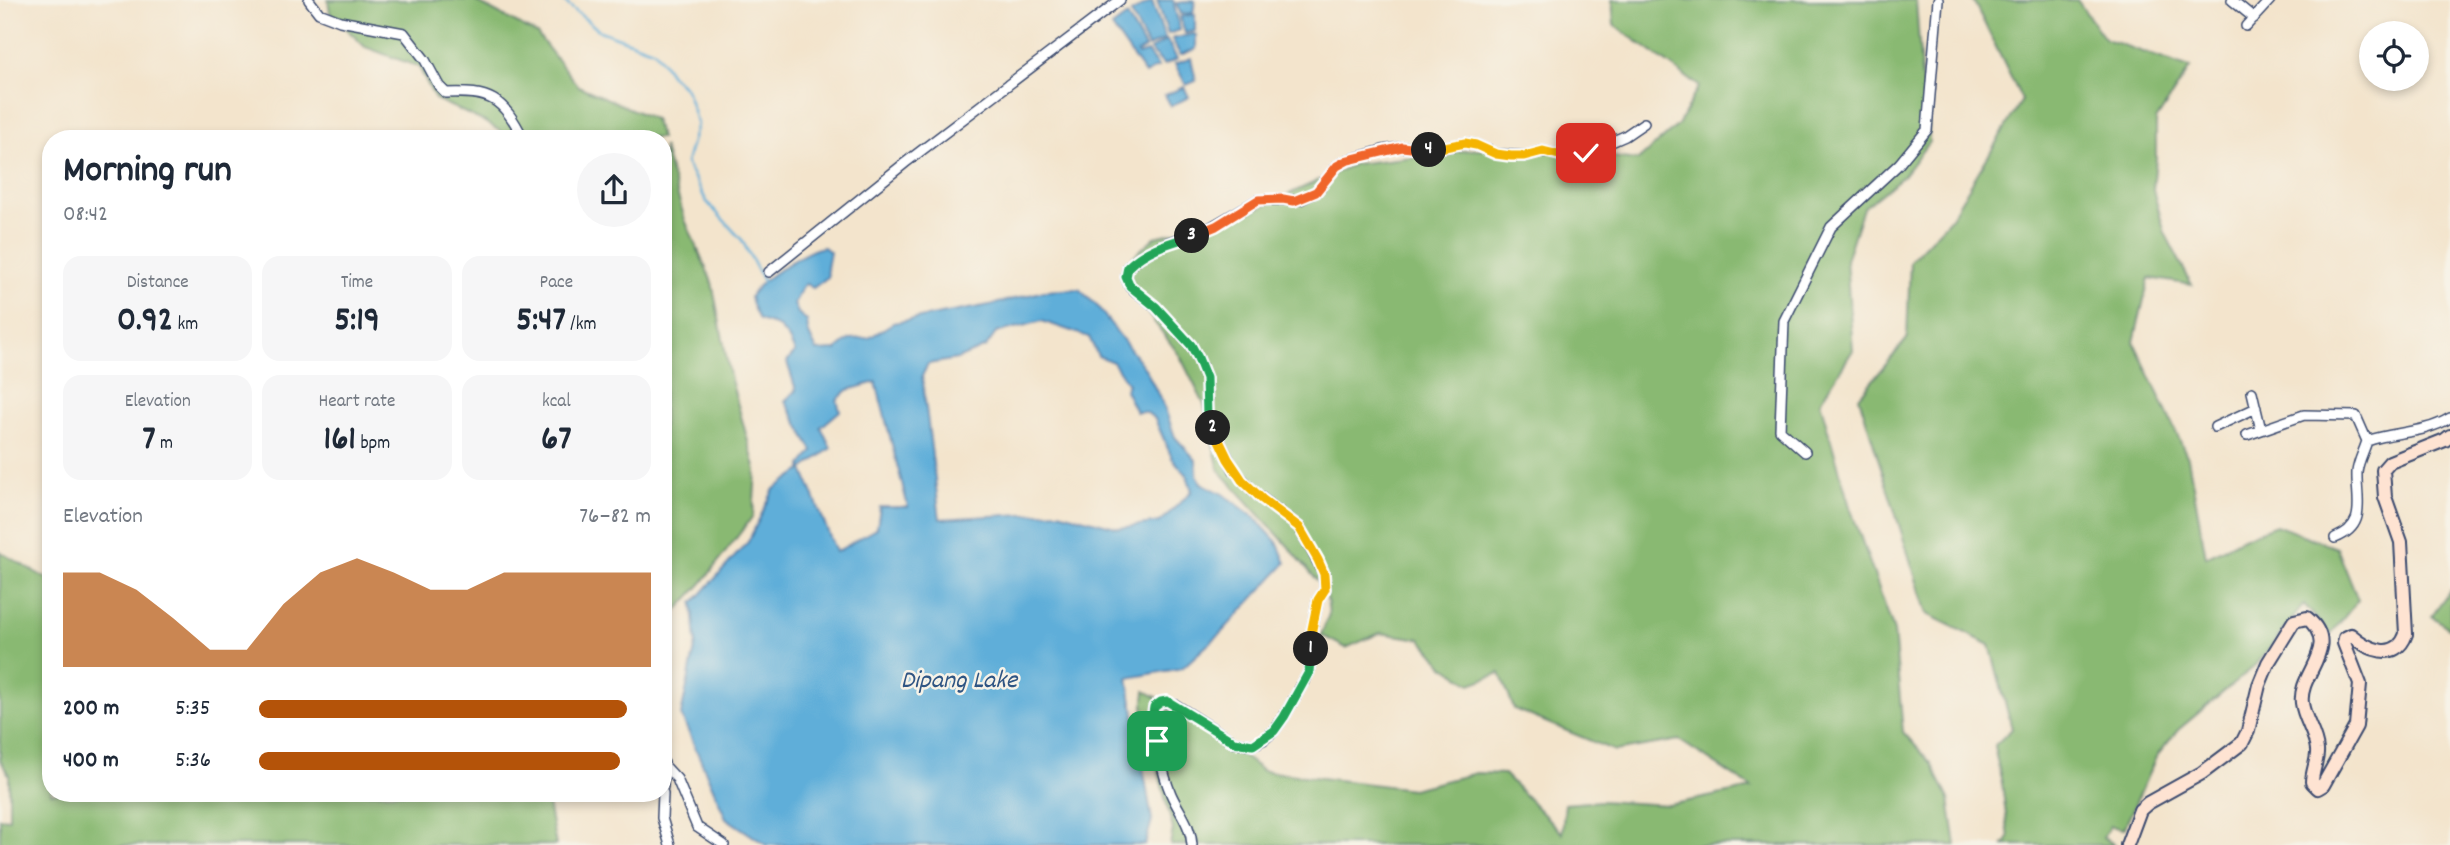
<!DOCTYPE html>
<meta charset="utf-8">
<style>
:root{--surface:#fff;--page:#f6f6f7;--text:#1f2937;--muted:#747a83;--accent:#b45309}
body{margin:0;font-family:Dekko,sans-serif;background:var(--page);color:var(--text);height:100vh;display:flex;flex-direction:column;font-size:26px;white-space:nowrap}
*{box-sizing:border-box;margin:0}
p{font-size:23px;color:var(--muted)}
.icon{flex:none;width:38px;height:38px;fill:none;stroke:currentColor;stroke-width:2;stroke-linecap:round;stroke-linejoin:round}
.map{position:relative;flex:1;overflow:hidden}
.panel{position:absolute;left:42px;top:130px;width:630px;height:672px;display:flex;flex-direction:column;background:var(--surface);border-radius:28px;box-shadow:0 4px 10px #0003}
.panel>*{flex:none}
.fabs{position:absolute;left:2359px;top:21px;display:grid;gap:14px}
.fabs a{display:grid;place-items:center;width:70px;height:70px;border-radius:50%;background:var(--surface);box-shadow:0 4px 10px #0003;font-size:35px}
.pin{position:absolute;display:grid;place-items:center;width:60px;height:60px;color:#fff;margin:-30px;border-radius:14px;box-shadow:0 4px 10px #0006}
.km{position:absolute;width:35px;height:35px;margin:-18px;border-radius:50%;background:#222;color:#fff;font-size:19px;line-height:35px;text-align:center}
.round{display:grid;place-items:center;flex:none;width:74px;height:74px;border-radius:37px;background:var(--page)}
.overview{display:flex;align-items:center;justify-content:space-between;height:119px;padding:0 21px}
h1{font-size:38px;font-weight:700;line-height:52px}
.figures{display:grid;grid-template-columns:repeat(3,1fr);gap:10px;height:119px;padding:7px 21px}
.figures div{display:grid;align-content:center;border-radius:18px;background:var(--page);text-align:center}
.figures b{font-size:35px;font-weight:700}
.figures small{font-size:19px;font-weight:400}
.figures p{font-size:19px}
.chart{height:196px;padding:14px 21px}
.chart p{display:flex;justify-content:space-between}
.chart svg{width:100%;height:126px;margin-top:7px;fill:var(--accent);opacity:.7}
ul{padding:0 21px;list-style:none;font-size:23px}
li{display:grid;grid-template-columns:112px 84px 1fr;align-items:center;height:52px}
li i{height:18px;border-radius:9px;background:var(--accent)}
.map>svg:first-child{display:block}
</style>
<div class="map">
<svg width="2450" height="845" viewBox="0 0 2450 845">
<rect width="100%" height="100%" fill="#f7f3e8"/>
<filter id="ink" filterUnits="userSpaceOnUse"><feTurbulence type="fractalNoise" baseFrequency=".0143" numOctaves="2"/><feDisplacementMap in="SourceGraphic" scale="14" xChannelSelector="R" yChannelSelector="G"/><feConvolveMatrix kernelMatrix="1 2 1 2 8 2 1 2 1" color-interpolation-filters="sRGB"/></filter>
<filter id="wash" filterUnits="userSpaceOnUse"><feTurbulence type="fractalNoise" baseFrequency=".00686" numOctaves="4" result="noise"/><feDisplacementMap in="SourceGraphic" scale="28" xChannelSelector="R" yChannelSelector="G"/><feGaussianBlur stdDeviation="1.57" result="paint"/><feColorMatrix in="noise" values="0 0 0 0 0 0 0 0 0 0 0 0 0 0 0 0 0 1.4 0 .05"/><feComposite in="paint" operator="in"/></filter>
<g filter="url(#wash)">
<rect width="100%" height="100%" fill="#f3e4cc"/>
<path fill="#89b972" stroke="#527468" stroke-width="2" d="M 328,0 L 473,0 L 537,34 L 578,86 L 654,119 L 661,138 L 511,138 L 487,123 L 435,99 L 419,67 L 365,47 L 330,13 Z
M 1612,0 L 1916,0 L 1921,73 L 1929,127 L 1929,142 L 1902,177 L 1863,208 L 1846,260 L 1853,350 L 1820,402 L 1850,507 L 1894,631 L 1903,732 L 1931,763 L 1949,799 L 1956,845 L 1170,845 L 1173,829 L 1143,711 L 1145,691 L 1178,708 L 1263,771 L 1412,789 L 1476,773 L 1504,774 L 1562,833 L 1565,804 L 1600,801 L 1669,805 L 1752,788 L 1679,740 L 1615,751 L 1514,709 L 1500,673 L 1471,684 L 1444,666 L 1421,639 L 1380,633 L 1346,648 L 1321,635 L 1329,614 L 1326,591 L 1288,546 L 1219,470 L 1204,404 L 1180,356 L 1140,303 L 1125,264 L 1155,237 L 1237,218 L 1354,164 L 1511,145 L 1638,160 L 1678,125 L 1699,86 L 1614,25 Z
M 1973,0 L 2077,0 L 2105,39 L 2190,68 L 2156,120 L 2156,158 L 2153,190 L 2165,233 L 2192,285 L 2149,278 L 2134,342 L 2188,458 L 2206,557 L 2245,537 L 2276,525 L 2337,548 L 2358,600 L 2330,635 L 2304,604 L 2256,665 L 2178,730 L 2156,757 L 2124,829 L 2110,826 L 2103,838 L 2116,845 L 2004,845 L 2009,838 L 2002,784 L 1994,746 L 2012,729 L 1990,645 L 1927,614 L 1859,397 L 1907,339 L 1910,261 L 1950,219 L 2022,100 Z
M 663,146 L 685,220 L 712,282 L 730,376 L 756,470 L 753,516 L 702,583 L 663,626 Z
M 0,552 L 51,581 L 51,793 L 551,793 L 548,804 L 556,845 L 0,845 L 0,818 L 9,819 L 9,775 L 0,760 Z
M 2450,591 L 2450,629 L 2432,616 Z"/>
<path fill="#5faed9" stroke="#3d6e9c" stroke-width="2" fill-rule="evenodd" d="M 1157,0 L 1173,0 L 1180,30 L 1168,34 Z
M 1152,1 L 1165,39 L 1148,47 L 1131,13 Z
M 1195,1 L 1193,13 L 1181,14 L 1176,3 Z
M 1195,14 L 1195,31 L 1185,33 L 1180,17 Z
M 1127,16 L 1145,48 L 1137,53 L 1138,55 L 1147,52 L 1158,67 L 1145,74 L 1112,27 Z
M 1193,34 L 1196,35 L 1196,49 L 1180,55 L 1172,39 Z
M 1167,40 L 1177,59 L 1164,65 L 1150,50 Z
M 1191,58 L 1196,81 L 1186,85 L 1175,64 Z
M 1184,87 L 1189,97 L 1171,106 L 1165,95 Z
M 824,247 L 830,252 L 827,268 L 828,277 L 813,288 L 806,284 L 803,286 L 794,304 L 798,313 L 807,321 L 808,332 L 817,351 L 836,350 L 850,339 L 869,338 L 893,323 L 995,304 L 1044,291 L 1079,289 L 1097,306 L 1146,370 L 1164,406 L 1175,437 L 1196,460 L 1197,475 L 1201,483 L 1223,494 L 1254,517 L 1277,542 L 1286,563 L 1222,632 L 1182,668 L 1128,678 L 1152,820 L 1145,845 L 766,845 L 726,818 L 681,715 L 696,643 L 693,603 L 748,542 L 774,489 L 802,470 L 802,465 L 813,451 L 785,401 L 796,390 L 787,362 L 795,352 L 789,339 L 778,326 L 759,320 L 752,305 L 750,297 C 757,282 807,249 824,247 ZM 1042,321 L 1089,337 L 1098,356 L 1113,362 L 1128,384 L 1125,390 L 1136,412 L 1146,412 L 1155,419 L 1172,458 L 1187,475 L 1192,491 L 1160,522 L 1119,528 L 1059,512 L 940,519 L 922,376 L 928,364 L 957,359 L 986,347 L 996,333 ZM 876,382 L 908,507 L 880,507 L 877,528 L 836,552 L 803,469 L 831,448 L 821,427 L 840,411 L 837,400 L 848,390 Z"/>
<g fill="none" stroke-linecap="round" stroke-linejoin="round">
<path stroke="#5faed9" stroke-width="2.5" d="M 562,0 L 600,31 L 655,51 L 671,75 L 686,89 L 697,124 L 686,163 L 707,202 L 742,240 L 765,285"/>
</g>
</g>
<g filter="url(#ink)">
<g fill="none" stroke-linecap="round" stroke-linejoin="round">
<defs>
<path id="street" d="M 309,0 L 319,13 L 340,21 L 404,33 L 425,60 L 439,86 L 446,93 C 490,91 503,98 523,138
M 2232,0 L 2254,18
M 2246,26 L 2270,0
M 769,272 L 905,163 L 1120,0
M 2252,392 L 2261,430
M 2215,427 L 2256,408
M 2247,435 L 2304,415 L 2356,416 L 2367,441 C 2395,431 2424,434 2450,418
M 1805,452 L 1780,430 L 1784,321 L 1831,227 L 1899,164 L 1927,130 L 1938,0
M 2335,538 C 2368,525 2356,501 2357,472 C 2358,462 2364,451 2367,441
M 664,765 L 677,779 L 697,827 L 724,845
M 663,787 L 664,763
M 663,793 L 662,818 L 670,845
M 1192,845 C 1191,825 1179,812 1171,794 C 1163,775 1151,727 1154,707 L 1162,702 L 1176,705 L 1234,742 L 1253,745 L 1263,740 L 1274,731 L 1284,717 L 1309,672 L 1312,629 L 1318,600 L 1325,589 L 1324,574 L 1299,527 L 1254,492 L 1234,470 L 1207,416 L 1206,378 L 1198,358 L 1191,345 L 1156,307 L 1130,287 L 1126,277 L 1128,267 L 1143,255 L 1167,243 L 1206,230 L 1258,200 L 1300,200 L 1316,192 L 1337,166 L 1348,160 L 1383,150 L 1402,147 L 1433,150 L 1465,143 L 1476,145 L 1496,154 L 1524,156 L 1543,151 L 1567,157 L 1586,153 L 1625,136 L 1644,123"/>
<path id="secondary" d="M 2127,845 L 2140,810 L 2148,803 L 2202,773 L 2242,743 L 2248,731 L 2259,685 L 2268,663 L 2294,621 L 2307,618 C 2342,647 2298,673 2302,703 C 2304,719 2316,734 2317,750 C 2318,760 2312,771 2312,782 L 2318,788 L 2323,785 L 2356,726 L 2360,684 L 2344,643 L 2345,638 L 2351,635 C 2367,649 2396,663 2406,634 L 2401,542 L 2385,497 L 2383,470 L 2390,462 L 2445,440 L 2450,436"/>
</defs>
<use href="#street" stroke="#3b4a6e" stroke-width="12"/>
<use href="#secondary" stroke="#3b4a6e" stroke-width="16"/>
<use href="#street" stroke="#fff" stroke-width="9"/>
<use href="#secondary" stroke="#fee3d2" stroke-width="12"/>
</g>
</g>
<g fill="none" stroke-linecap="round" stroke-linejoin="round" filter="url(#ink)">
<defs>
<path id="split-1" d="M 1157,741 L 1152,721 L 1154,707 L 1161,702 L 1167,701 L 1234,742 L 1253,745 L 1274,731 L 1284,717 L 1309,672 L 1311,649"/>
<path id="split-2" d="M 1213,428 L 1228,459 L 1242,480 L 1262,499 L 1299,527 L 1318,560 L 1324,574 L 1325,589 L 1318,600 L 1312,629 L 1311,649"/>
<path id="split-3" d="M 1192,236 C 1169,243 1146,249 1128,267 L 1126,277 L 1130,286 L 1156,307 L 1191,345 L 1198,358 L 1206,378 L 1207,416 L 1213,428"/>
<path id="split-4" d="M 1192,236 L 1216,226 L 1258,200 L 1283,199 L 1294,201 L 1316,192 L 1337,166 L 1348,160 L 1402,147 L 1429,150"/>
<path id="split-5" d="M 1429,150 L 1465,143 L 1476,145 L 1496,154 L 1511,156 L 1524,156 L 1543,151 L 1567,157 L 1586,153"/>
</defs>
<use href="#split-1" stroke="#fff" stroke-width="14"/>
<use href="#split-2" stroke="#fff" stroke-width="14"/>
<use href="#split-3" stroke="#fff" stroke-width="14"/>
<use href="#split-4" stroke="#fff" stroke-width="14"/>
<use href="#split-5" stroke="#fff" stroke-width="14"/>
<use href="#split-1" stroke="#22a559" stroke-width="9"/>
<use href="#split-2" stroke="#f5b400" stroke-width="9"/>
<use href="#split-3" stroke="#22a559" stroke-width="9"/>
<use href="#split-4" stroke="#f0652b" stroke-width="9"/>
<use href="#split-5" stroke="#f5b400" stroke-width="9"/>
</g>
<g text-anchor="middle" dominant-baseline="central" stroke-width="5" stroke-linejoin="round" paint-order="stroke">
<g font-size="26" font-style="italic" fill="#2f5583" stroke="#f7f3e8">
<text x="959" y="681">Dipang Lake</text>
</g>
</g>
</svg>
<div class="fabs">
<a><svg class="icon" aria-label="locate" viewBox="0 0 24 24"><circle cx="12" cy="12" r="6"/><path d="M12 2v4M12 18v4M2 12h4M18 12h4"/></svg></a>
</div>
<div class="pin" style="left:1157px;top:741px;background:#1e9e55"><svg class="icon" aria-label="arrive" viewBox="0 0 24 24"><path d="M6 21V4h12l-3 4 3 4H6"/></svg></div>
<div class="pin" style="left:1586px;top:153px;background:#d93025"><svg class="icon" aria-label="check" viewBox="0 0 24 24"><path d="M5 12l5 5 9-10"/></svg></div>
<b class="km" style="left:1311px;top:649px">1</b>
<b class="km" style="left:1213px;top:428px">2</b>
<b class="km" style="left:1192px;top:236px">3</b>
<b class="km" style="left:1429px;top:150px">4</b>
<section class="panel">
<div class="overview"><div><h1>Morning run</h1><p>08:42</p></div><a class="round"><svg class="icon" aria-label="share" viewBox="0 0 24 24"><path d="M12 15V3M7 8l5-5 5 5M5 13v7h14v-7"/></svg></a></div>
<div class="figures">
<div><p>Distance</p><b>0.92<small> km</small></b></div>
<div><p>Time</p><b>5:19</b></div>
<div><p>Pace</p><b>5:47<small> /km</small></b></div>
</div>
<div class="figures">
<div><p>Elevation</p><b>7<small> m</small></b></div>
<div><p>Heart rate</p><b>161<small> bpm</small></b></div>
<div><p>kcal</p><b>67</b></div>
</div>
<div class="chart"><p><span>Elevation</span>76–82 m</p>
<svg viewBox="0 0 160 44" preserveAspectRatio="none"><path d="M0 44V11L10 11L20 17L30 27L40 38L50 38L60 22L70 11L80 6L90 11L100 17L110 17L120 11L130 11L140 11L150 11L160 11V44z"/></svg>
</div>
<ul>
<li><b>200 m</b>5:35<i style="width:94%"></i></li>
<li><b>400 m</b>5:36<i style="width:92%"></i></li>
</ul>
</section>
</div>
